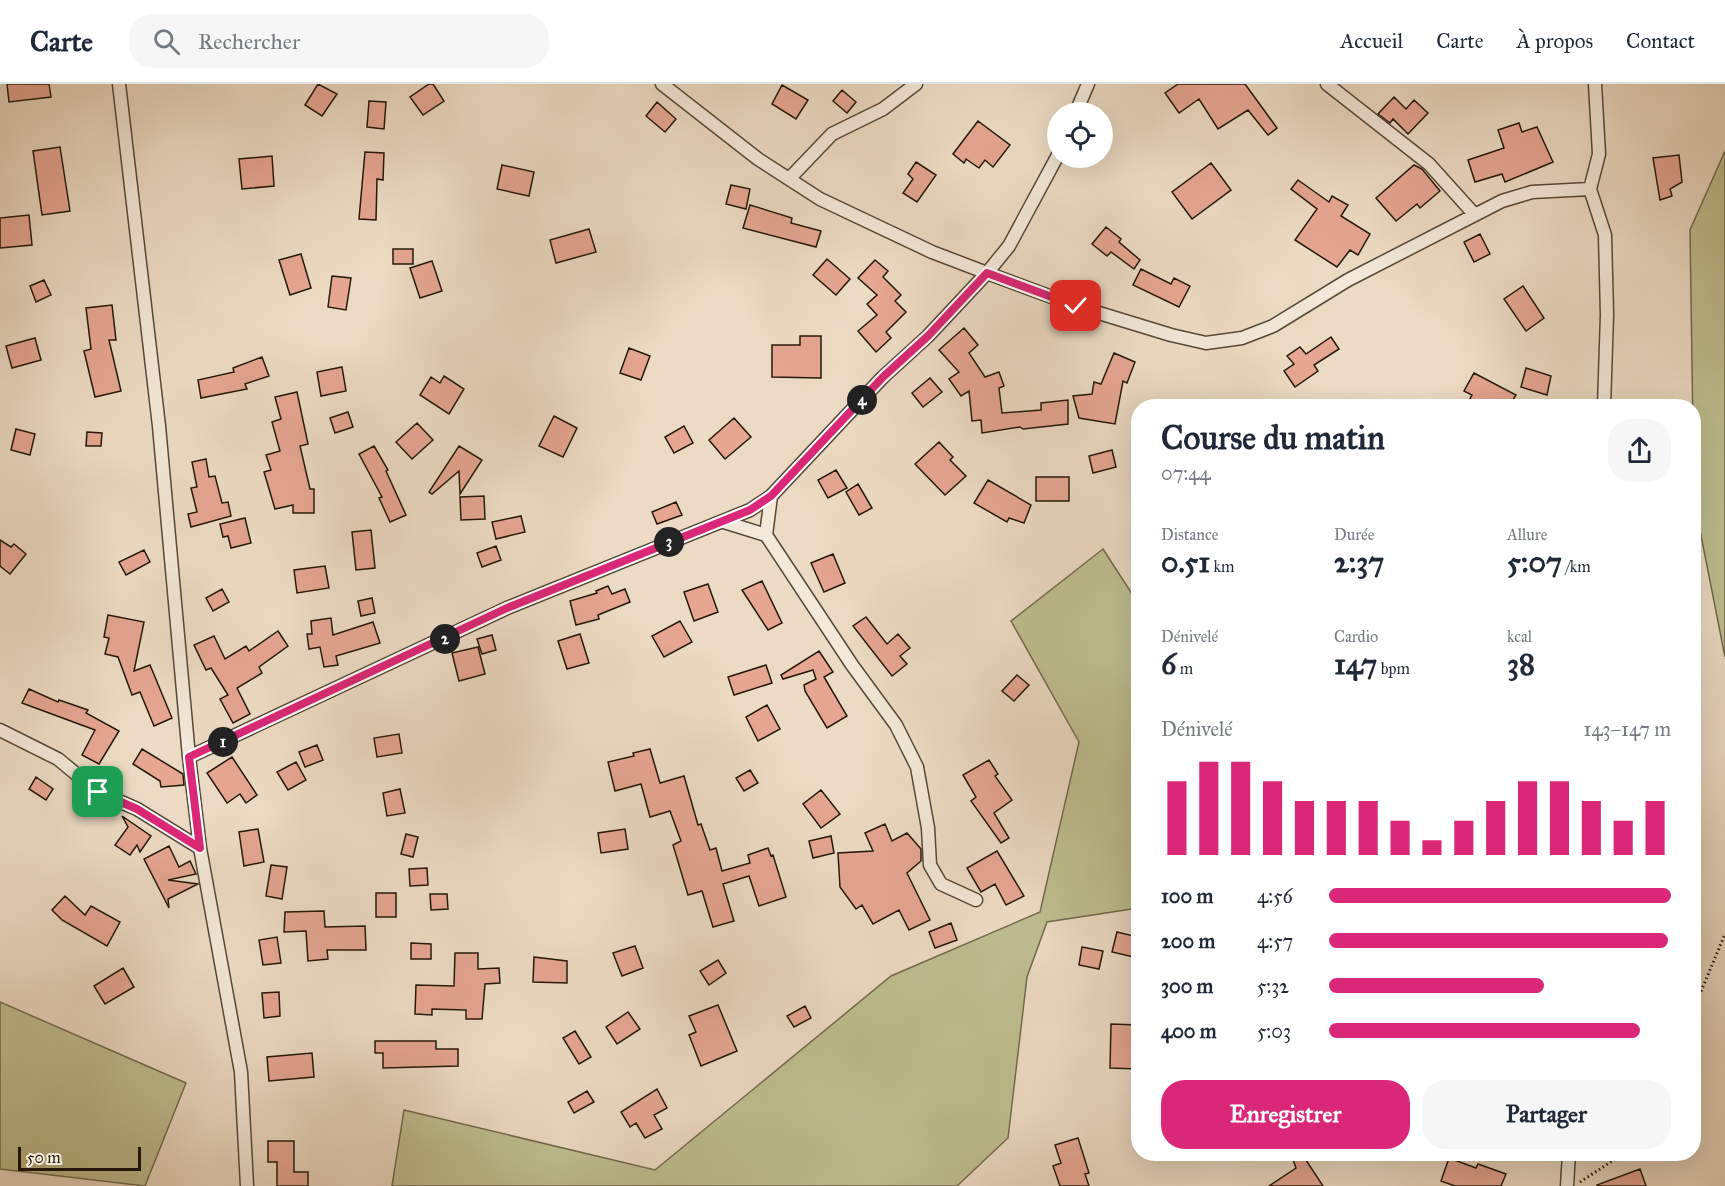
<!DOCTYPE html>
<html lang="fr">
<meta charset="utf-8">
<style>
:root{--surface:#fff;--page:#f6f6f7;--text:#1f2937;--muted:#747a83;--line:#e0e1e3;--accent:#db2777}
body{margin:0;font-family:"IM FELL Great Primer",serif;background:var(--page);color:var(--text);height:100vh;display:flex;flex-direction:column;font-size:22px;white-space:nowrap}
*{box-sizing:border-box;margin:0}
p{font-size:20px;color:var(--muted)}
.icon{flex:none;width:33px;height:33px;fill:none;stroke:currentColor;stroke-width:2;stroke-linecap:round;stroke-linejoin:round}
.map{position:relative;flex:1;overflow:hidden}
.sheet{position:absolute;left:1131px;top:315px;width:570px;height:762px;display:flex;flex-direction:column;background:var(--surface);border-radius:24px;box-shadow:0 6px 24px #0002}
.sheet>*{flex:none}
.buttons{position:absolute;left:1047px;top:18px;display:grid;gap:12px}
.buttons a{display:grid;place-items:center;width:66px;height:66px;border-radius:50%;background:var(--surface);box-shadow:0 6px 24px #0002;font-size:30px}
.scale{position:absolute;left:18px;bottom:15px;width:123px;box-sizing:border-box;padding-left:6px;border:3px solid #241809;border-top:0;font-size:16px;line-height:21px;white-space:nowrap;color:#241809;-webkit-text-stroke:4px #f3e8d9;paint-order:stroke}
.pin{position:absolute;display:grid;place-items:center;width:51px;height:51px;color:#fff;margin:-26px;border-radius:12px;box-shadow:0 3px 9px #0006}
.km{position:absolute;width:30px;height:30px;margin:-15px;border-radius:50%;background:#222;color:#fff;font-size:16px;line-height:30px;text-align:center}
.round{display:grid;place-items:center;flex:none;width:63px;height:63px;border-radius:24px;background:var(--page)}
.headline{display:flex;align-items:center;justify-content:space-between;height:102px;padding:0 30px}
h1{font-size:33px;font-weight:800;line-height:45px}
.figures{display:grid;grid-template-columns:repeat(3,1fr);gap:9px;height:102px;padding:6px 30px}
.figures div{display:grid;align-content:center}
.figures b{font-size:30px;font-weight:800}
.figures small{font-size:16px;font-weight:400}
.figures p{font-size:16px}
.chart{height:168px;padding:12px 30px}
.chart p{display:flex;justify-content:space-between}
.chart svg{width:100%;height:108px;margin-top:6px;stroke:var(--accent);stroke-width:6}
.action{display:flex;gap:12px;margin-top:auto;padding:12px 30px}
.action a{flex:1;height:69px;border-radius:24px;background:var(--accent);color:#fff;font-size:24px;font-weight:800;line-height:69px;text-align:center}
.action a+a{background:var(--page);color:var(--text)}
ul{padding:0 30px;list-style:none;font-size:20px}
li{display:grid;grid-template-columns:96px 72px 1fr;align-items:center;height:45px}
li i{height:15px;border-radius:8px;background:var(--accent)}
header{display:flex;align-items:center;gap:36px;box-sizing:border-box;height:84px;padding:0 30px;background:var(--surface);border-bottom:2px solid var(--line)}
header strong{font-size:28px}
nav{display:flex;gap:33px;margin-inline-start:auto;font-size:21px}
.search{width:420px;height:54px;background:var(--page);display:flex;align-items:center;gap:15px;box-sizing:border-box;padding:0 21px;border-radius:24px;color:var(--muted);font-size:22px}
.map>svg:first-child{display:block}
</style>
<header>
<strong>Carte</strong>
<div class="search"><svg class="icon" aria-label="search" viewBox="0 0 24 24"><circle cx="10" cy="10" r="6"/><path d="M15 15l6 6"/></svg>Rechercher</div>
<nav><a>Accueil</a><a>Carte</a><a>À propos</a><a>Contact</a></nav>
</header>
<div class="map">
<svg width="1725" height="1102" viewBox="0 0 1725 1102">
<rect width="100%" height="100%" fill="#ecdbc4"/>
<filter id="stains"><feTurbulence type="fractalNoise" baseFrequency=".00333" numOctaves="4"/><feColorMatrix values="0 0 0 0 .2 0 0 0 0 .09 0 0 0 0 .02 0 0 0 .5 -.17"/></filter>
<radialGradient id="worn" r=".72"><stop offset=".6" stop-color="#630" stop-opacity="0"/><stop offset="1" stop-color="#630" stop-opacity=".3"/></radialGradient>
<path fill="#bebe90" stroke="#716b4c" stroke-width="1.5" d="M 1725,67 L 1725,573 L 1694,416 L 1690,146 Z
M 1103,465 L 1138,519 L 1138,824 L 1047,838 L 1027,893 L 1008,1054 L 957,1102 L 392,1102 L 404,1026 L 655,1086 L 891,892 L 1040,828 L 1079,658 L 1011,537 Z
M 0,918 L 186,999 L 145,1102 L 0,1085 Z"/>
<path fill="#e6a692" stroke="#241809" stroke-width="1.5" d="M 7,0 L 49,0 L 51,13 L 9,18 Z
M 318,0 L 337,10 L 322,32 L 305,21 Z
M 429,0 L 433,0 L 444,17 L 423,31 L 410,13 Z
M 1178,0 L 1245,0 L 1277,44 L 1268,51 L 1248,26 L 1218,45 L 1199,15 L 1179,29 L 1165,9 Z
M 782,1 L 808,16 L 796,35 L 772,20 Z
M 842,6 L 856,18 L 847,29 L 833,17 Z
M 1394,13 L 1406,25 L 1414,16 L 1428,29 L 1408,50 L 1393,35 L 1390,39 L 1378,30 Z
M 369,17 L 386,18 L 384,45 L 367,43 Z
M 657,18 L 676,35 L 665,48 L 646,32 Z
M 978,37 L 1010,61 L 993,83 L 985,76 L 979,84 L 966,75 L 964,79 L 953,70 Z
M 1519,39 L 1522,48 L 1537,43 L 1553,78 L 1505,98 L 1502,90 L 1475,98 L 1468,76 L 1504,64 L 1498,46 Z
M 60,63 L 70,127 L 42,131 L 33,67 Z
M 365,68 L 384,69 L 383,96 L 377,95 L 376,136 L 359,135 Z
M 1679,71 L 1682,98 L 1670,105 L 1672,112 L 1660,116 L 1653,74 Z
M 272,72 L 274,102 L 242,105 L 239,75 Z
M 916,78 L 936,91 L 917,118 L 903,109 L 913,95 L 908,90 Z
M 1211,79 L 1231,106 L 1192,135 L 1172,108 Z
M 502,81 L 534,88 L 529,112 L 497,105 Z
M 1414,81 L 1422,85 L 1440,107 L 1420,124 L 1417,120 L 1396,137 L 1376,114 Z
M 1298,96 L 1329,118 L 1332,112 L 1348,121 L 1341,132 L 1370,150 L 1358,171 L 1350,166 L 1337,183 L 1295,156 L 1317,125 L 1291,105 Z
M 731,101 L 750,105 L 746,125 L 726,120 Z
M 750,121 L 792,134 L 791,139 L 821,147 L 816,163 L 743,144 Z
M 29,131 L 32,161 L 0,164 L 0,134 Z
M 1106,143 L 1121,155 L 1119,158 L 1140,176 L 1134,185 L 1111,168 L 1107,172 L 1092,160 Z
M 589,145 L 596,168 L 556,179 L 550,156 Z
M 1480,150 L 1490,170 L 1474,178 L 1464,158 Z
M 393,165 L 413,165 L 413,180 L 393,180 Z
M 301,170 L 311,204 L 290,211 L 279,176 Z
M 827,175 L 850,195 L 836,211 L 813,191 Z
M 875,176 L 888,187 L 883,193 L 901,211 L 895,217 L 906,228 L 886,248 L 891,254 L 876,268 L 858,247 L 877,231 L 867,220 L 877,211 L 858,194 Z
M 432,177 L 442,207 L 420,214 L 410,184 Z
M 1141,185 L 1171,200 L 1174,194 L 1190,202 L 1179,223 L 1133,201 Z
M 332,192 L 351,194 L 346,226 L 328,223 Z
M 44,196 L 51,211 L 36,218 L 30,202 Z
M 1523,202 L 1544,234 L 1526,247 L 1504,215 Z
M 112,221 L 116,256 L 109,256 L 121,307 L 95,313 L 84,267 L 91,265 L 86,224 Z
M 964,244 L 978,261 L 969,269 L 985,293 L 999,288 L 1004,302 L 999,304 L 1002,329 L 1041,326 L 1041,319 L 1068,316 L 1068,340 L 1023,345 L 1020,343 L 982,349 L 981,336 L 972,337 L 969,307 L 961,312 L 949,295 L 959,288 L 939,266 Z
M 800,252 L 821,252 L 821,294 L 772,293 L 772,261 L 800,261 Z
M 1331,253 L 1339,265 L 1314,281 L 1318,287 L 1295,303 L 1284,287 L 1294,280 L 1287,272 L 1300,263 L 1306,270 Z
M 35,254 L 41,276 L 12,284 L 6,262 Z
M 629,264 L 650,272 L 641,296 L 620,289 Z
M 1114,269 L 1135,278 L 1127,299 L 1123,297 L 1115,340 L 1079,334 L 1073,312 L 1092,310 L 1094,298 L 1101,300 Z
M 262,273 L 269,292 L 245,300 L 247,305 L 201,314 L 198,296 L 234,288 L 233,284 Z
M 342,283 L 346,307 L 321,312 L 317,288 Z
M 1526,284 L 1551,292 L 1547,311 L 1521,303 Z
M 1474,289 L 1516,311 L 1509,322 L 1466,322 L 1472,311 L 1464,307 Z
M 444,292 L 464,305 L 449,330 L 420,311 L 431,293 L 440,299 Z
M 930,294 L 942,308 L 923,323 L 912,309 Z
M 297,308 L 308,360 L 300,362 L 310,405 L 314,405 L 314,429 L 293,429 L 293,421 L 275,425 L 264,388 L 271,386 L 266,371 L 280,367 L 272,338 L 281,335 L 275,313 Z
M 348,328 L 353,343 L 335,349 L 330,334 Z
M 554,332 L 577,344 L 563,373 L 539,362 Z
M 734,334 L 751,353 L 725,375 L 709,356 Z
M 417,339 L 433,356 L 412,375 L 396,358 Z
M 684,342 L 693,359 L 674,369 L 665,353 Z
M 16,345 L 35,350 L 30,371 L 11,366 Z
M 87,348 L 102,349 L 101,362 L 86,362 Z
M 939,358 L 953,373 L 950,376 L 966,392 L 945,411 L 915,380 Z
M 374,362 L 388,386 L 386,387 L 406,431 L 390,438 L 379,414 L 382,413 L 359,370 Z
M 459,362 L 482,376 L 460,410 L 459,387 L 432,410 L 429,408 Z
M 1112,366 L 1116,383 L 1093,389 L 1089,372 Z
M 206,375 L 209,393 L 215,392 L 222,419 L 228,418 L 231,432 L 191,443 L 188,430 L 197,428 L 191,404 L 197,403 L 192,378 Z
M 836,386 L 847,404 L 828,414 L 818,396 Z
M 1036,393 L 1069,393 L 1069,417 L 1036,417 Z
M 988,396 L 1031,421 L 1024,439 L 1009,434 L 1007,438 L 974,419 Z
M 858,400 L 872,424 L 859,431 L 846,408 Z
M 484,412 L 485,435 L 461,436 L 460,413 Z
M 676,418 L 682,431 L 657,440 L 652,428 Z
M 521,432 L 525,448 L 496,455 L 492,438 Z
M 245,434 L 251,459 L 231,464 L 228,452 L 223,453 L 220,440 Z
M 371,446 L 375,484 L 356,486 L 352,448 Z
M 0,456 L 11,463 L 14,460 L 26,470 L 10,490 L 0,482 Z
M 496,462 L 501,476 L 482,483 L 477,469 Z
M 144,466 L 150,478 L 126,491 L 119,478 Z
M 833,470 L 845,499 L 824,508 L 811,479 Z
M 325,482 L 329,504 L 297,509 L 294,486 Z
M 762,497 L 782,539 L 768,546 L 742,506 Z
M 708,500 L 718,528 L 694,537 L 684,508 Z
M 608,502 L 612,510 L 625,505 L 630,518 L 598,531 L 599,535 L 576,541 L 570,517 L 597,509 L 596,507 Z
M 222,505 L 229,518 L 213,527 L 206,514 Z
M 372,514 L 375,529 L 361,532 L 358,517 Z
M 108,531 L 144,538 L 134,587 L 150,581 L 172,634 L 154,642 L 140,608 L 132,611 L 118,573 L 105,570 L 109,554 L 104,553 Z
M 866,533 L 887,560 L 898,550 L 910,564 L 900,572 L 907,580 L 892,592 L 853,542 Z
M 331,534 L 333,551 L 373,538 L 380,559 L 336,572 L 338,581 L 324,583 L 320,563 L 309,565 L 307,550 L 312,550 L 311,537 Z
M 680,537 L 692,558 L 664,573 L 652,552 Z
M 278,547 L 288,562 L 259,583 L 262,589 L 237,604 L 250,630 L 233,639 L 220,615 L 228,611 L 211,584 L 206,586 L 194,561 L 214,552 L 225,575 L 246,562 L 249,567 Z
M 580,550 L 589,579 L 567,585 L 558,557 Z
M 492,551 L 496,566 L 482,570 L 477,555 Z
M 478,563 L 485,590 L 459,597 L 452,569 Z
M 819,567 L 833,588 L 824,593 L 847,632 L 827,644 L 805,607 L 804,601 L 816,595 L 813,586 L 783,595 L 781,591 Z
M 766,581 L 772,599 L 734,611 L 728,593 Z
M 1017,591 L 1029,601 L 1014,617 L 1002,607 Z
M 29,605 L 58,618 L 59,616 L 88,626 L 86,629 L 119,647 L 99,680 L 82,671 L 95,646 L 22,619 Z
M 767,621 L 780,645 L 758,657 L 746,633 Z
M 399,650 L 402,669 L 377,673 L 374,654 Z
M 317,661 L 323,676 L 305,683 L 299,668 Z
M 142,665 L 183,690 L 184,701 L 161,703 L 160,697 L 133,680 Z
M 650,665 L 660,699 L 684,692 L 698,741 L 701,740 L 710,766 L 716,764 L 722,787 L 750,779 L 748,771 L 768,764 L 771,772 L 773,771 L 786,813 L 759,822 L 749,792 L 723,800 L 734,837 L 713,843 L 702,807 L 688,811 L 673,761 L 681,757 L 670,727 L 650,733 L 641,700 L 615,707 L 608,678 L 634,672 L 633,669 Z
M 232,673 L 257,711 L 246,719 L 240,710 L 227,719 L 207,689 Z
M 989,676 L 998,690 L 995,692 L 1012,716 L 994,729 L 1009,754 L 1001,759 L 971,717 L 976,713 L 963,691 Z
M 296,678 L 306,696 L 288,706 L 277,688 Z
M 750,686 L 758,699 L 744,707 L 736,694 Z
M 36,693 L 53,705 L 46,716 L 29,705 Z
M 400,705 L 405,729 L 387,732 L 383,709 Z
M 821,706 L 840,730 L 821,744 L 803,720 Z
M 122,732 L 151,752 L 140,768 L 137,761 L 130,771 L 115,761 L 128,743 Z
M 885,740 L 892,757 L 907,749 L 921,765 L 921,777 L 907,789 L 930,836 L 909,846 L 899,826 L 873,840 L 862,821 L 856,825 L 840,803 L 838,769 L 873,767 L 865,749 Z
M 258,745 L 264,778 L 244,782 L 239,748 Z
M 625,745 L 628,765 L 601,769 L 598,749 Z
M 406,750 L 418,753 L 413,773 L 401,770 Z
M 831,752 L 834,769 L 813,774 L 809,757 Z
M 169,762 L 179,783 L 190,777 L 196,790 L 168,796 L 198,800 L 168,815 L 169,824 L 144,775 Z
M 997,767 L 1024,812 L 1006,821 L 995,800 L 981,808 L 967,784 Z
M 271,781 L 287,783 L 282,815 L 266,812 Z
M 427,784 L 428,801 L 410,802 L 409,785 Z
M 376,809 L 396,809 L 396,833 L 376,833 Z
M 430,810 L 447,810 L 448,825 L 431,826 Z
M 65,812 L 85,831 L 91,822 L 120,838 L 107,862 L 62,836 L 52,826 Z
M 324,827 L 325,843 L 365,842 L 366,866 L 327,866 L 328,875 L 308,877 L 306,847 L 284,848 L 285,828 Z
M 951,839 L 957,856 L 935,864 L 929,848 Z
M 1117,848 L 1138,853 L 1138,874 L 1112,868 Z
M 277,853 L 281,879 L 263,881 L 259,856 Z
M 411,859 L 431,860 L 431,875 L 411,875 Z
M 635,862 L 643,884 L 622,892 L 613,869 Z
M 1082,863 L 1103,867 L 1099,885 L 1079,881 Z
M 455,869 L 478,869 L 478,885 L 499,884 L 500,899 L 485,900 L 482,935 L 466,935 L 466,926 L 432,925 L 432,931 L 415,930 L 416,901 L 454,902 Z
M 534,873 L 567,877 L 567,899 L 533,898 Z
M 718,876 L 726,889 L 709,901 L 700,887 Z
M 123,884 L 134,903 L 105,920 L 94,902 Z
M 279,908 L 280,932 L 264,934 L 262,909 Z
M 718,921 L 737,967 L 701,982 L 689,951 L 696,948 L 689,932 Z
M 805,922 L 811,934 L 794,943 L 787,932 Z
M 628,928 L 640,945 L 617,960 L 606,943 Z
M 1111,940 L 1138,941 L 1137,985 L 1110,984 Z
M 575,947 L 591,973 L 579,980 L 563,954 Z
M 375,957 L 436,957 L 436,965 L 458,965 L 458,982 L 383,984 L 383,969 L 375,969 Z
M 312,969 L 314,993 L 269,997 L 267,973 Z
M 657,1005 L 667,1024 L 654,1031 L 662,1045 L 645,1054 L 636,1039 L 630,1043 L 621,1028 Z
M 587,1007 L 594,1018 L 574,1029 L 568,1018 Z
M 1078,1054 L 1089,1089 L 1085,1090 L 1089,1102 L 1060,1102 L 1053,1082 L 1061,1079 L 1055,1061 Z
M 268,1057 L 294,1057 L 294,1088 L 308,1088 L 308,1102 L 277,1102 L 277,1078 L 268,1078 Z
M 1291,1070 L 1302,1070 L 1323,1102 L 1269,1102 L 1296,1084 Z
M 1449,1074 L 1476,1084 L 1478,1080 L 1506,1090 L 1501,1102 L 1455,1102 L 1441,1097 Z
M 1640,1085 L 1646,1102 L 1597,1102 L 1597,1101 Z"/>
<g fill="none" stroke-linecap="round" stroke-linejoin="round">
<defs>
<path id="street" d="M 119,0 L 159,342 L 189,673 L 200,764 L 241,988 L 247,1102
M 662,0 L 758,75 L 820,115 L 932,168 L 987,189 L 1076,222 L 1171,251 L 1206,259 L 1242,254 L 1273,242 L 1348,196 L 1502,117 L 1532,108 L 1590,105
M 1327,0 L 1429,80 L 1474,130
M 1595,0 L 1599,70 L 1590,105 L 1605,151 L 1607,231 L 1604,322
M 1076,28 L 1088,0
M 789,95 L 832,50 L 883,25 L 916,0
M 724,438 L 766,451 L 852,581 L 896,641 L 917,683 L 928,744 L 930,781 L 941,800 L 976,816
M 766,451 L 771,412
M 0,646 L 58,675 L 98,708 L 137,725 L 200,764
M 189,673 L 507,524 L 750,426 L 771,412 L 883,293 L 928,252 L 987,189 L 1009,162 L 1058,71
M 1567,1102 L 1569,1070"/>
</defs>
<use href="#street" stroke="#564938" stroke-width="15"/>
<path stroke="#241809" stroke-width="3" stroke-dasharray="1.5 3" stroke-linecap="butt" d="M 1694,924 L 1725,850
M 1580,1098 L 1623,1070"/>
<use href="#street" stroke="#f3e8d9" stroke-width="12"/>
</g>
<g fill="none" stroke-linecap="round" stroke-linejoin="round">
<defs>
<path id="route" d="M 98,708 L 137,725 L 200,764 L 189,673 L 507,524 L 750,426 L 771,412 L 883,293 L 928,252 L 987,189 L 1076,222"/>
</defs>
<use href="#route" stroke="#fff" stroke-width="12"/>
<use href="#route" stroke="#db2777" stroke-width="8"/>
</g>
<rect width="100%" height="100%" filter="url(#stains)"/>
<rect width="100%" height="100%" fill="url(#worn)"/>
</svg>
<div class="buttons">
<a><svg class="icon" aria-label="locate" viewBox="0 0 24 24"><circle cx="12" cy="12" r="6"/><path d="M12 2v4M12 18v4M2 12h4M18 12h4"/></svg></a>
</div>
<div class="scale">50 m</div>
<div class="pin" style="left:98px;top:708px;background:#1e9e55"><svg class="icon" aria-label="arrive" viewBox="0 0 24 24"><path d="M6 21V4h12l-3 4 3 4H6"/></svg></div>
<div class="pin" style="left:1076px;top:222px;background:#d93025"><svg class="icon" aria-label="check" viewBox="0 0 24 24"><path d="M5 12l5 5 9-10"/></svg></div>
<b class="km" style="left:223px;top:658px">1</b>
<b class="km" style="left:445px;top:555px">2</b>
<b class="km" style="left:669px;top:458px">3</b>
<b class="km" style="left:862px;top:316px">4</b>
<section class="sheet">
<div class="headline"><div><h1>Course du matin</h1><p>07:44</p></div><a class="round"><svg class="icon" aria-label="share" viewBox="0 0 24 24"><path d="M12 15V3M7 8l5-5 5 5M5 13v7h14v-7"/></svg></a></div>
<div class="figures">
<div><p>Distance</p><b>0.51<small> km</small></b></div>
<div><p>Durée</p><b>2:37</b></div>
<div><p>Allure</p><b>5:07<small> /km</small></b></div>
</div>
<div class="figures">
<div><p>Dénivelé</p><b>6<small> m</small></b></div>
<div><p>Cardio</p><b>147<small> bpm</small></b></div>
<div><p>kcal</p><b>38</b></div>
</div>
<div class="chart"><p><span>Dénivelé</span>143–147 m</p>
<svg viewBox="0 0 160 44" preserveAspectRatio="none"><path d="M5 44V14M15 44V6M25 44V6M35 44V14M45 44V22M55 44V22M65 44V22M75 44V30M85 44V38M95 44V30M105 44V22M115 44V14M125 44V14M135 44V22M145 44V30M155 44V22"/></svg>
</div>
<ul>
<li><b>100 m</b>4:56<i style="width:100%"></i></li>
<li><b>200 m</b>4:57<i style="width:99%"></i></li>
<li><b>300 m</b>5:32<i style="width:63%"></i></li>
<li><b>400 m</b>5:03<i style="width:91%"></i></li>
</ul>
<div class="action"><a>Enregistrer</a><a>Partager</a></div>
</section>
</div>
